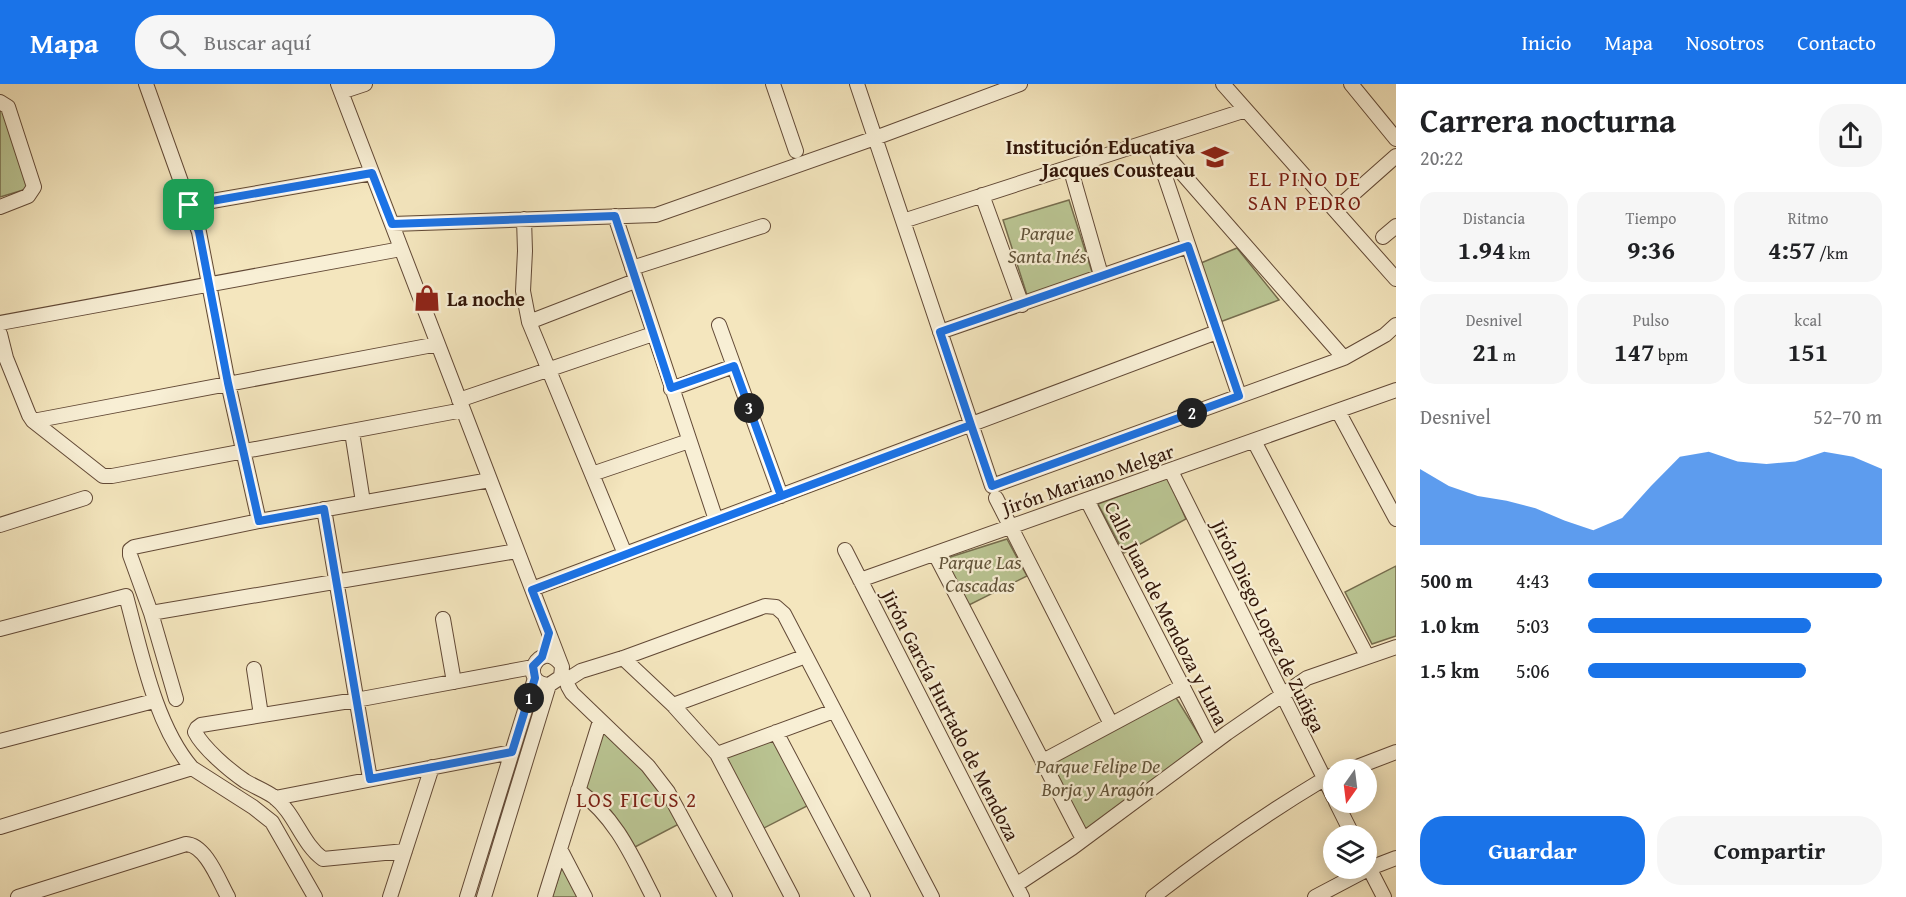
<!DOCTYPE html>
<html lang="es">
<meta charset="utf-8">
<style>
:root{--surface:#fff;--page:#f6f6f6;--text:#202124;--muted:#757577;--accent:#1a73e8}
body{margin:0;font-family:"Gentium Book Plus",serif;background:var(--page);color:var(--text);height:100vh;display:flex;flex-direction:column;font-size:22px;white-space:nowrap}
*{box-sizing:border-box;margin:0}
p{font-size:20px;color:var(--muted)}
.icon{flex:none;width:33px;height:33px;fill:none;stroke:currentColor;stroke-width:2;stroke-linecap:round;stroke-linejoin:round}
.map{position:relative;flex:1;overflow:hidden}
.details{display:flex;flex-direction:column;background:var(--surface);width:510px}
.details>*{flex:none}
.needle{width:39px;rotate:194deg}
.controls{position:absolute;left:1323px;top:675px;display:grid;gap:12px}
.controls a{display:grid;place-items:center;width:54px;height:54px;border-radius:50%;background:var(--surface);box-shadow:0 3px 15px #0003;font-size:30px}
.pin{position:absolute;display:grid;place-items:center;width:51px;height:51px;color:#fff;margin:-26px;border-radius:12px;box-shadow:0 3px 9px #0006}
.km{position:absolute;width:30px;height:30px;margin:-15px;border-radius:50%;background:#222;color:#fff;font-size:16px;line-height:30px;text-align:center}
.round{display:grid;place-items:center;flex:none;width:63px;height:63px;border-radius:24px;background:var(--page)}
.summary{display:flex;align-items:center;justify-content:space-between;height:102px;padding:0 24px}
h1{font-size:33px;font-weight:700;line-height:45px}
.figures{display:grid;grid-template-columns:repeat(3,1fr);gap:9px;height:102px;padding:6px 24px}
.figures div{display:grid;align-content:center;border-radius:15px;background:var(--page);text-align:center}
.figures b{font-size:26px;font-weight:700}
.figures small{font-size:16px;font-weight:400}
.figures p{font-size:16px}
.chart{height:168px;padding:12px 24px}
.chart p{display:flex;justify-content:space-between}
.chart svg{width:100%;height:108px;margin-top:6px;fill:var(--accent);opacity:.7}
.button{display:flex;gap:12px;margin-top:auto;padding:12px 24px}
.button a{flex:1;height:69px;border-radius:24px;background:var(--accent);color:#fff;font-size:24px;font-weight:700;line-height:69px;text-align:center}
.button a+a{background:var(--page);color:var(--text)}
ul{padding:0 24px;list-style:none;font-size:20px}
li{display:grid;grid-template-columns:96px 72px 1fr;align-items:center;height:45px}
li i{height:15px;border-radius:8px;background:var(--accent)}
header{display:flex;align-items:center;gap:36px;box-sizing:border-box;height:84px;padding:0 30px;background:var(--accent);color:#fff}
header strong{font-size:28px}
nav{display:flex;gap:33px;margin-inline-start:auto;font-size:21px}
.search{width:420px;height:54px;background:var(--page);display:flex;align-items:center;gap:15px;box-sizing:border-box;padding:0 21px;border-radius:24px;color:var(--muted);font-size:22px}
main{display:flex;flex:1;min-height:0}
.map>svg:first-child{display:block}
</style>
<header>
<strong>Mapa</strong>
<div class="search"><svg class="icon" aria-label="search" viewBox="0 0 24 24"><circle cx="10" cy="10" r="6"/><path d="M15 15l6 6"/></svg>Buscar aquí</div>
<nav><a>Inicio</a><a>Mapa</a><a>Nosotros</a><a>Contacto</a></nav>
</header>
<main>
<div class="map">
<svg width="1396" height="813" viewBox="0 0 1396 813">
<rect width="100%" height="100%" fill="#f4e6be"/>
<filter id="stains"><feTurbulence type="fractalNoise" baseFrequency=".00333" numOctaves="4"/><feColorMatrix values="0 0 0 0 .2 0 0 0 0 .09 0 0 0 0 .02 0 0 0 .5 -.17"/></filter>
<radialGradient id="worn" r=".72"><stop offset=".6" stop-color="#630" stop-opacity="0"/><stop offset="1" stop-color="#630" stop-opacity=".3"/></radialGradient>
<path fill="#bac593" stroke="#766d4e" stroke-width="1.5" d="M 3,20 L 30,104 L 0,113 L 0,21 Z
M 1069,116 L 1093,191 L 1027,211 L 1003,136 Z
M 1237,164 L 1279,216 L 1220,238 L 1201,179 Z
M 1168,394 L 1186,435 L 1124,469 L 1098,420 Z
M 1007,455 L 1027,492 L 969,521 L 944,475 Z
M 1396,482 L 1396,552 L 1372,560 L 1345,508 Z
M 1175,612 L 1204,659 L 1085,746 L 1051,677 Z
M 603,647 L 643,684 L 662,711 L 679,740 L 635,763 L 611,727 L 584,704 Z
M 774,653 L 809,721 L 762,745 L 724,672 Z
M 562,783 L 578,813 L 552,813 Z"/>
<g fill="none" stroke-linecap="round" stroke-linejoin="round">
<defs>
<path id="minor" d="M 146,0 L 199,148 L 228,299 L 259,437
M 338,0 L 562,583 L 561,593 L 549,601 C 517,599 539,555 560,579
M 773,0 L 796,67
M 857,0 L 992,402 L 1344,274 L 1385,251 L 1396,241
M 1223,0 L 1396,195
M 1351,0 L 1396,55
M 341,8 L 365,0
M 0,18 L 8,23 L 34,103 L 28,112 L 0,123
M 1153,56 L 1344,274
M 1155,63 L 1239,311
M 1070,83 L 1101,191
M 982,111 L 1022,221
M 189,121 L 372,89
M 1335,126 L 1396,72
M 615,132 L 716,436
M 524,135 L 525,167 L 523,207 L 529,238 L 625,470
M 903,137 L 1246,26
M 392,140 L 656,131 L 875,54 L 1020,0
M 1383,153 L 1396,142
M 632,184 L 763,142
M 529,238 L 635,197
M 0,239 L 401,165
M 719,241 L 781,412
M 940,248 L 1188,162
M 0,250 L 6,274 L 29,331 L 33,337 L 103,392 L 112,392 L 463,326
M 671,305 L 734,282
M 459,316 L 653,250
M 1338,327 L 1396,435
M 33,337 L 438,260
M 352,348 L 363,418
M 1254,357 L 1367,572
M 1171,387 L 1334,714
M 592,390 L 689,357
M 490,396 L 259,437 L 134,463 L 130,466 L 130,471 L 151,529 L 517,467
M 996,414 L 1111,640
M 1087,416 L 1212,660
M 324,425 L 370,695
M 0,441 L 85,414
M 845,466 L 1022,813
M 935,470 L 1083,755
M 860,496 L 1396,306
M 532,505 L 1217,248
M 151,529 L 176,615
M 443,535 L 454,598
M 0,545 L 126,512 C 141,567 155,641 192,684
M 623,574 L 673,621 L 717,670 L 792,813
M 254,585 L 261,631
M 567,596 L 581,587 L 623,574 L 765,522 L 776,523 L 784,530 L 932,813
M 567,596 L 568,602 L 572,609 L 648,682 L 668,708 L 725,813
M 673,621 L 806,572
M 776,648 L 863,813
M 0,657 L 154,617
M 717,670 L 834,627
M 1043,677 L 1183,602
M 1349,686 L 1396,668
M 578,706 C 617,735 632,772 653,813
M 275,714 L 512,668
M 1336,718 L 1353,752
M 0,743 L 192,684 L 253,723 L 272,738 L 315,813
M 560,765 L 585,813
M 405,767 L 323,775 C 302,760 295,729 274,713 C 266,707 255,703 245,697 C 230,687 203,664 195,648 L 197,644 L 201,641 L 356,616 L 533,583
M 1366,778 L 1384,813
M 1016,801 L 1072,764 L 1227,649 L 1307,594 L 1396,563
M 18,813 L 186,760 C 206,761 219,797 228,813
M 390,813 L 432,683
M 467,813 L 535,594
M 484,813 L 549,601
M 545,813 L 600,637
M 1153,813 C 1208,770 1264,731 1324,695 L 1334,691
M 1315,813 L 1370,784 L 1396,774"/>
</defs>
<use href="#minor" stroke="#624936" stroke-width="16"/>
<use href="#minor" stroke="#f8efd5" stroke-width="14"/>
</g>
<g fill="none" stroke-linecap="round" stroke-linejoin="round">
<defs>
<path id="route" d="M 189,121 L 199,148 L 228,299 L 259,437 L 324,425 L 370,695 L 512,668 L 535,594 L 533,582 L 542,573 L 549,549 L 532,506 C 678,450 825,396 971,341 L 992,402 L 1239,312 L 1188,162 L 940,248 L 971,341 L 781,412 L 734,282 L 671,304 L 615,132 L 392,140 L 372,89 L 189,121"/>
</defs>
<use href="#route" stroke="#fff" stroke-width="12"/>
<use href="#route" stroke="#1a73e8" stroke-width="8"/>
</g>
<defs>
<symbol id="school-bare" viewBox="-9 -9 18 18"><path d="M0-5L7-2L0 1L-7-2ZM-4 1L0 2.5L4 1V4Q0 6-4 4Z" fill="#8f2418" stroke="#f8efd5" stroke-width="2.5" paint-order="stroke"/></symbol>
<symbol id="shop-bare" viewBox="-9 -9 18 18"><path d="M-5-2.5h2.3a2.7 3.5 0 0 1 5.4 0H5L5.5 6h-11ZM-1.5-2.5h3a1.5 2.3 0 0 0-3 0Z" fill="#8f2418" stroke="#f8efd5" stroke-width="2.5" paint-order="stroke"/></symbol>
</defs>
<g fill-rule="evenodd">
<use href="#school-bare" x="1196" y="54" width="38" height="38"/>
<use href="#shop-bare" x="408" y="195" width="38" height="38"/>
</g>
<g text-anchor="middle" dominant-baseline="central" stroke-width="4.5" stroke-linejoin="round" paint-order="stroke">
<g font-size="20" font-weight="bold" fill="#311508" stroke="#f8efd5" text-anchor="end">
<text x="1195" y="62">Institución Educativa<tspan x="1195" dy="23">Jacques Cousteau</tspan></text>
<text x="447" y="214" text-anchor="start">La noche</text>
</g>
<g font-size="20" font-style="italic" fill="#615339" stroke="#f8efd5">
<text x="1047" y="148">Parque<tspan x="1047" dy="23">Santa Inés</tspan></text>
<text x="980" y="477">Parque Las<tspan x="980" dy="23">Cascadas</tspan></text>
<text x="1098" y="681">Parque Felipe De<tspan x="1098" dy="23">Borja y Aragón</tspan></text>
</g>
<g font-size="20" fill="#311508" stroke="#f8efd5">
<text transform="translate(1088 395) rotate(-19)">Jirón Mariano Melgar</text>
<text transform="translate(1167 529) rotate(63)">Calle Juan de Mendoza y Luna</text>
<text transform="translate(1269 542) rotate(64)">Jirón Diego Lopez de Zuñiga</text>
<text transform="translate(951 631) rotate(63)">Jirón García Hurtado de Mendoza</text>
</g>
<g font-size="21" letter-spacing="1.5" fill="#7a1f14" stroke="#f8efd5">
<text x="1305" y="94">EL PINO DE<tspan x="1305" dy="24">SAN PEDRO</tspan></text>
<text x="637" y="715">LOS FICUS 2</text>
</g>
</g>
<rect width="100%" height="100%" filter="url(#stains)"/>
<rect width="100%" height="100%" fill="url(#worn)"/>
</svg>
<div class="controls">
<a><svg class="needle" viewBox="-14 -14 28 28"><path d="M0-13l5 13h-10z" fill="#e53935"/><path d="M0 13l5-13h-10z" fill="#757577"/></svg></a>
<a><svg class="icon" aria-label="layers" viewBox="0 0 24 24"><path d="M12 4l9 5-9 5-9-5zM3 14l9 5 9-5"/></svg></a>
</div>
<div class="pin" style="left:189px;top:121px;background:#1e9e55"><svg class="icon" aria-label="arrive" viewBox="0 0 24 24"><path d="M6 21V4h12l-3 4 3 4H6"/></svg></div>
<b class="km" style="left:529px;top:614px">1</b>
<b class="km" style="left:1192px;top:329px">2</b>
<b class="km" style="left:749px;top:324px">3</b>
</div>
<section class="details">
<div class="summary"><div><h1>Carrera nocturna</h1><p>20:22</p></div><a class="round"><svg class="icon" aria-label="share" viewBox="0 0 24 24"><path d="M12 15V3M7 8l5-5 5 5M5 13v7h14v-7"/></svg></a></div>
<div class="figures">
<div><p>Distancia</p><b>1.94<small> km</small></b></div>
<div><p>Tiempo</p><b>9:36</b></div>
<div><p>Ritmo</p><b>4:57<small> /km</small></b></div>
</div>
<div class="figures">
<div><p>Desnivel</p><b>21<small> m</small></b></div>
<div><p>Pulso</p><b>147<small> bpm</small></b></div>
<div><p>kcal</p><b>151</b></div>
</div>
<div class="chart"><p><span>Desnivel</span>52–70 m</p>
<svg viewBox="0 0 160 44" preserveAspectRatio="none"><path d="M0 44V13L10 20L20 24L30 26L40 29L50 34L60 38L70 33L80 20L90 8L100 6L110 10L120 11L130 10L140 6L150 8L160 13V44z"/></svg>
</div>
<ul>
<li><b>500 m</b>4:43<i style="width:100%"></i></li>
<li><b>1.0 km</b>5:03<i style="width:76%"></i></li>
<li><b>1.5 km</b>5:06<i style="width:74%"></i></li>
</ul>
<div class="button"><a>Guardar</a><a>Compartir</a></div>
</section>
</main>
